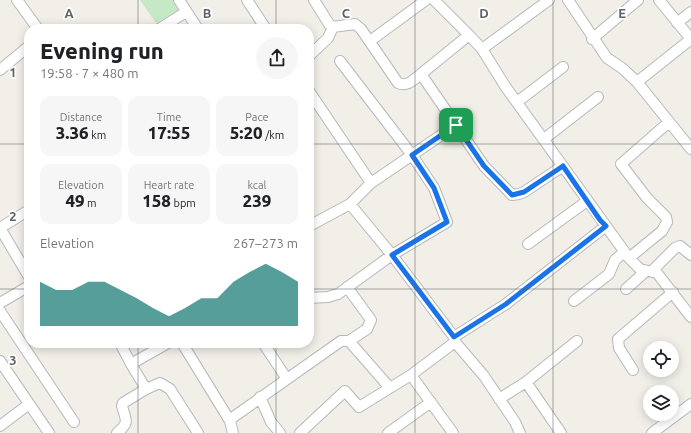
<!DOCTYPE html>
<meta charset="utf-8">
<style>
:root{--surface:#fff;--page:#f6f6f6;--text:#202124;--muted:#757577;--accent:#0f766e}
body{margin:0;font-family:Ubuntu,sans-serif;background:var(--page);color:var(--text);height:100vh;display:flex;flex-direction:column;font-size:15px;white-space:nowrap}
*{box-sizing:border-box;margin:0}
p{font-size:13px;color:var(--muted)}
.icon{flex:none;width:22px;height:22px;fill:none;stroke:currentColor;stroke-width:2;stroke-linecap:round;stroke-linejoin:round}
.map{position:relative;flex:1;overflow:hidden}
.sheet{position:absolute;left:24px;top:24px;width:290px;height:324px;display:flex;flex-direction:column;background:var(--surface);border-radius:16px;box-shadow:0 2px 10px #0003}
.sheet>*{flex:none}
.fabs{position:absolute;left:643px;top:341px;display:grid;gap:8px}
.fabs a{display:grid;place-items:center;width:36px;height:36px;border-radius:50%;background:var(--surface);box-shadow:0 2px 10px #0003;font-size:20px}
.pin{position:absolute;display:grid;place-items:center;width:34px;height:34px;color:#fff;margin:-17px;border-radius:8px;box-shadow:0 2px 6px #0006}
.round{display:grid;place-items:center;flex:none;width:42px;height:42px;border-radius:21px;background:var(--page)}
.head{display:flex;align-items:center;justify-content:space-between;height:68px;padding:0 16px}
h1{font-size:22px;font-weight:800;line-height:30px}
.figures{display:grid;grid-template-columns:repeat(3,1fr);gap:6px;height:68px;padding:4px 16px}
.figures div{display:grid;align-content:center;border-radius:10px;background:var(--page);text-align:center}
.figures b{font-size:17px;font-weight:800}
.figures small{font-size:11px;font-weight:400}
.figures p{font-size:11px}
.chart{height:112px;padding:8px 16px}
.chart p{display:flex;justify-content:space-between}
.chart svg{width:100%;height:72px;margin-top:4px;fill:var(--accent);opacity:.7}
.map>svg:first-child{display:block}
</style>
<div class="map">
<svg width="691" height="433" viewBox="0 0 691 433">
<rect width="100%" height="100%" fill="#f1efe8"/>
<path fill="#c5e8c5" d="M 140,0 L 174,0 L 183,8 L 156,23 Z"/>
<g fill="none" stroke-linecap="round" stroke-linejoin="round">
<defs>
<path id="street" d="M 17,0 L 38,29
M 179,0 L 198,29
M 247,0 L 266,29
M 314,0 L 329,24 L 333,27 L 355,24 L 361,29 L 398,83 C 408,87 413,80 421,74
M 434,0 L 469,35
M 568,0 L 607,58 L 622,68 L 637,82 L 691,39
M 659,0 L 691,39
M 677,23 L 691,12
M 159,29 L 186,12
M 592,39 L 638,0
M 370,41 L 426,0
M 482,49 L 549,0
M 309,56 L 328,38 L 333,27
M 340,61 L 412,155 L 434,188 L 447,222 L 392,255 L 350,204
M 0,70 L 29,46
M 637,82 L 691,149
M 309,91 L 371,183
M 517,102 L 563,67
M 456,125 L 484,166 L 512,195 L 519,194 L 524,192 L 563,166
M 544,139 L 598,97
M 309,220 L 311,225 L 350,204 L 371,183 L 456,125 L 421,74 L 469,35 L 482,49 L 505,86 L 629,258 L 640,269 L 657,273 L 691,317
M 0,228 L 29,277
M 0,228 L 29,210
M 528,244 L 587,201
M 629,258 L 662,231 L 667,222 L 666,217 L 647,198 L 621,164 L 669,122
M 652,271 L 675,248 L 680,246 L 691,255
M 347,287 L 371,320 L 367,329 L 349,341
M 626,289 L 646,271
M 309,298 L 328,297 L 338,294 L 392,255 L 454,337 L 506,304 L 606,226
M 574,301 L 609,274 L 615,260 L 624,252
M 0,303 L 29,286
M 0,311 L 74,422
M 455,342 L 484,376 L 515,422 L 520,433
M 120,343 L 131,364 L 168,343
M 182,343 L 230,421
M 263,343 L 287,379
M 0,361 L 49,433
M 131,364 L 146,389
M 633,370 L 619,348 L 618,339 L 673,292
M 411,375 L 453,433
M 526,382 L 561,433
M 260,397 L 271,422 L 280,433
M 499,399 L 526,382 L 577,341
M 0,426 L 29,404
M 117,433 C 130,422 126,421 122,406 L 123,403 L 146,389 L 160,383 L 170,389 L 198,433
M 233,433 L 230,421 L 232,418 L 341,341 L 349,341 L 390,388
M 300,433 L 345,391 L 359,407 L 411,375 L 455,342 L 454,337
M 388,433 L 431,402
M 652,433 L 691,404"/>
</defs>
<use href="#street" stroke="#b5b8bc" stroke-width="12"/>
<use href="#street" stroke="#fff" stroke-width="10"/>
</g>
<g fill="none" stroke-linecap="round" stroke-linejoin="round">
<defs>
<path id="route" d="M 456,125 L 484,166 L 512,195 L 524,192 L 563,166 L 600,220 L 606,226 L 506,304 L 454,337 L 392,255 L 447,222 L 434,188 L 412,155 Z"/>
</defs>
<use href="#route" stroke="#fff" stroke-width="8"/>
<use href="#route" stroke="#1a73e8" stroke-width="5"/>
</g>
<path fill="none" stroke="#5f6368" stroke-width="1" stroke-opacity="0.55" d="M 138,0 L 138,29M 276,0 L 276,29M 415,0 L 415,433M 553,0 L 553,433M 0,144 L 29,144M 309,144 L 691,144M 0,289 L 29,289M 309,289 L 691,289M 138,343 L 138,433M 276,343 L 276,433"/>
<g font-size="13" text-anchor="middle" font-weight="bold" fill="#5f6368" stroke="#fff" stroke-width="3.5" stroke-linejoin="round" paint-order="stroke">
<text x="69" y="18">A</text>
<text x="207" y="18">B</text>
<text x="346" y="18">C</text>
<text x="484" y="18">D</text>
<text x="622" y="18">E</text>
<text x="13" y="77">1</text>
<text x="13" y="221">2</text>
<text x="13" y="365">3</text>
</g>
</svg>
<div class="fabs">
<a><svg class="icon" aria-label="locate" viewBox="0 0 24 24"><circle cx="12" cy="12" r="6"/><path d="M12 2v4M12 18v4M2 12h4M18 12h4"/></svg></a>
<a><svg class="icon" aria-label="layers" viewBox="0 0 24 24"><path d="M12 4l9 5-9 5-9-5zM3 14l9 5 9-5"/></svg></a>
</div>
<div class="pin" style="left:456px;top:125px;background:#1e9e55"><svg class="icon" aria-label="arrive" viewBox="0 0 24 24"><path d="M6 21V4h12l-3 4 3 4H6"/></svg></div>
<section class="sheet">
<div class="head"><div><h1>Evening run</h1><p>19:58 · 7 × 480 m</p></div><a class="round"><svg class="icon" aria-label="share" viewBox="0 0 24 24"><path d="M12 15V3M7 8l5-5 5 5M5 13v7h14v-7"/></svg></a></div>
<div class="figures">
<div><p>Distance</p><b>3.36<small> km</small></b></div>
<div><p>Time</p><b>17:55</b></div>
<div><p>Pace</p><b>5:20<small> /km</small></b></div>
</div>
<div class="figures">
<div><p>Elevation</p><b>49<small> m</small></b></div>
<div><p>Heart rate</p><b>158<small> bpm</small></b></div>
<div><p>kcal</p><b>239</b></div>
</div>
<div class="chart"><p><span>Elevation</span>267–273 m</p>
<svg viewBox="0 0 160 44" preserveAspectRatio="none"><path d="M0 44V17L10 22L20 22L30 17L40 17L50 22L60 27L70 33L80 38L90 33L100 27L110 27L120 17L130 11L140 6L150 11L160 17V44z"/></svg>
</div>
</section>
</div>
